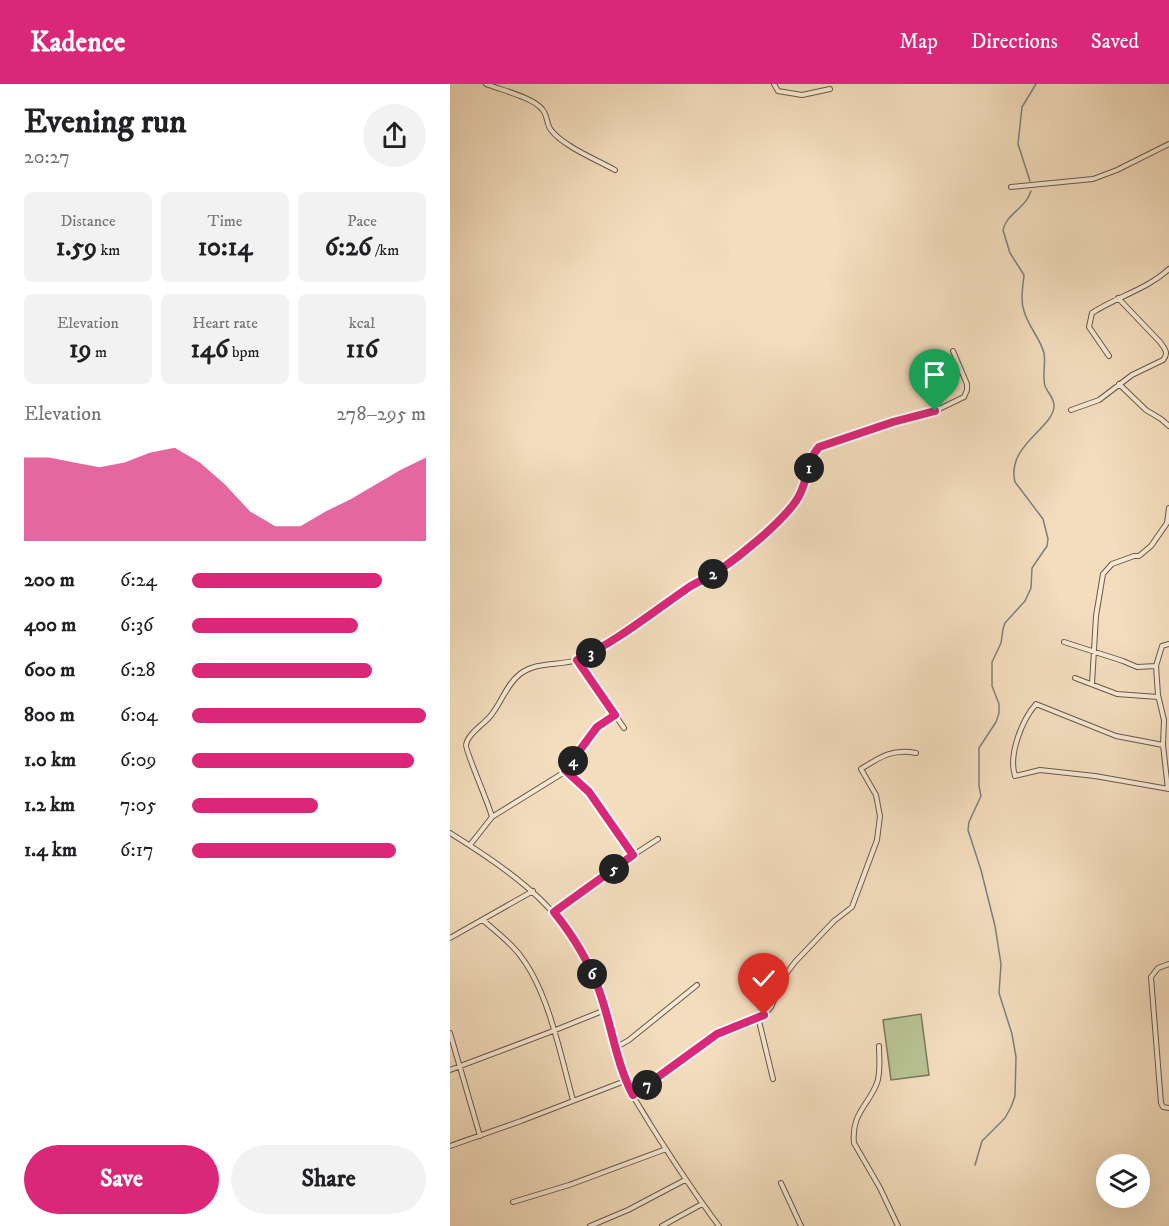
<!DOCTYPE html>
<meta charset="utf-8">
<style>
:root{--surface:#fff;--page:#f2f2f2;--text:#202124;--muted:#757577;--accent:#db2777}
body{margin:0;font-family:"IM FELL DW Pica",serif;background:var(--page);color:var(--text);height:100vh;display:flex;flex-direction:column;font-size:22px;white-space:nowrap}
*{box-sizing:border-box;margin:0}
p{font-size:20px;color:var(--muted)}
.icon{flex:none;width:33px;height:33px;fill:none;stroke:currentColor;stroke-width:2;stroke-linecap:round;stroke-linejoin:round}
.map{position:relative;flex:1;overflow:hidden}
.details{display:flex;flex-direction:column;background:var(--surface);width:450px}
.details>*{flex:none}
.fabs{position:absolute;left:646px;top:1070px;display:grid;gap:12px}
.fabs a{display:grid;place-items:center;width:54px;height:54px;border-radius:50%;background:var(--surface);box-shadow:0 6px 24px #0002;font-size:30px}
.pin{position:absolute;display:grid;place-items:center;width:51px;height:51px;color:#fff;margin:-62px -26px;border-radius:50% 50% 50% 0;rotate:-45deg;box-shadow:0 0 6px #0007}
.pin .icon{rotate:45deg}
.km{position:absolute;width:30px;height:30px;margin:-15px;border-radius:50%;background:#222;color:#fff;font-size:16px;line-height:30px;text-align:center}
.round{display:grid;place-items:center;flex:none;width:63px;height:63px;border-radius:32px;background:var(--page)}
.headline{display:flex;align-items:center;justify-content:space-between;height:102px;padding:0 24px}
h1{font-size:33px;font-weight:700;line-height:45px}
.metrics{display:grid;grid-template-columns:repeat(3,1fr);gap:9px;height:102px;padding:6px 24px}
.metrics div{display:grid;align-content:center;border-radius:9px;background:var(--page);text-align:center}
.metrics b{font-size:26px;font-weight:700}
.metrics small{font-size:16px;font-weight:400}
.metrics p{font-size:16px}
.chart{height:168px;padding:12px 24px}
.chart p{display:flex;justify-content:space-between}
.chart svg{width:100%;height:108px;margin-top:6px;fill:var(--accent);opacity:.7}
.action{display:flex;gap:12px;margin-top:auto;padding:12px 24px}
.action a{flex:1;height:69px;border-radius:36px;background:var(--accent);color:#fff;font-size:24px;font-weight:700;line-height:69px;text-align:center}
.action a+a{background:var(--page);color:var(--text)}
ul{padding:0 24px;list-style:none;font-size:20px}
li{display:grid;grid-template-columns:96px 72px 1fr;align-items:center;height:45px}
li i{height:15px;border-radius:8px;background:var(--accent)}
header{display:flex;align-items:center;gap:36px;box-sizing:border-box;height:84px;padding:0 30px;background:var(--accent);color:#fff}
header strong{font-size:28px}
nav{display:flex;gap:33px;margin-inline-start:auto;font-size:21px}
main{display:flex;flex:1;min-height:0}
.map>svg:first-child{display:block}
</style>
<header>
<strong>Kadence</strong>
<nav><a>Map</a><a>Directions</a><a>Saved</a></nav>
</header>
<main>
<section class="details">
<div class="headline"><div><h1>Evening run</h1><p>20:27</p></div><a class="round"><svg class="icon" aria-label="share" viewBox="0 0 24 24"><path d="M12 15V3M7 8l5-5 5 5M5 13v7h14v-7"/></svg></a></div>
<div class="metrics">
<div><p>Distance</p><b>1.59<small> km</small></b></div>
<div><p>Time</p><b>10:14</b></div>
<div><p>Pace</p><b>6:26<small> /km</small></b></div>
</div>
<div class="metrics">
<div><p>Elevation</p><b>19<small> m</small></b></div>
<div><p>Heart rate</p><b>146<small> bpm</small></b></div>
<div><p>kcal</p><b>116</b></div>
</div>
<div class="chart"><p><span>Elevation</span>278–295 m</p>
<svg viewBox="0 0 160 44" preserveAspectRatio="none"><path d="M0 44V10L10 10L20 12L30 14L40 12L50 8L60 6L70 12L80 21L90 32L100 38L110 38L120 32L130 27L140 21L150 15L160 10V44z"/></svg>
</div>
<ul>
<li><b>200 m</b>6:24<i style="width:81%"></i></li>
<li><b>400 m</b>6:36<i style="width:71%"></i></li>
<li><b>600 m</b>6:28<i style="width:77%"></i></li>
<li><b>800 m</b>6:04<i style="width:100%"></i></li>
<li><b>1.0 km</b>6:09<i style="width:95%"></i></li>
<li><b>1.2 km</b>7:05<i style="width:54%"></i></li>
<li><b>1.4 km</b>6:17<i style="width:87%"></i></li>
</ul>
<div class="action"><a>Save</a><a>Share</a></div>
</section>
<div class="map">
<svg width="719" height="1142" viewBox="0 0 719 1142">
<rect width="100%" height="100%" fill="#f3ddbd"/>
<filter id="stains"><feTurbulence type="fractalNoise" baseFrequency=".00333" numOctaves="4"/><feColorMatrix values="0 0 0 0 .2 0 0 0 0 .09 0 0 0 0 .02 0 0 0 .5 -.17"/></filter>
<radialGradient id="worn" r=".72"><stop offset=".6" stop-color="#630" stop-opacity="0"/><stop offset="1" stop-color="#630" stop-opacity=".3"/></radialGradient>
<path fill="#b8c294" stroke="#78775d" stroke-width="1.5" d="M 471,930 L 479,991 L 441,996 L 433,936 Z"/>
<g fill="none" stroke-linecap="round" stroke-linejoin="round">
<path stroke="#798081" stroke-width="1.5" d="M 580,97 L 568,60 L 572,23 L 586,0
M 525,1081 L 532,1057 L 555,1034 L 561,1023 L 565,1012 L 566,973 L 562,950 L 549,909 L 551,880 L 545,842 L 531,786 L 518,746 L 519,738 L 531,712 L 529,702 L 529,664 L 546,638 L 549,629 L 549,620 L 542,602 L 542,578 L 551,559 L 553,545 L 555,539 L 575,517 L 581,504 L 582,484 L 597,462 L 598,455 L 593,435 L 565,398 C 556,362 602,345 604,323 C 605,314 598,310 595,302 C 592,292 596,280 594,269 C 590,254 578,242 574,227 C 570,215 573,203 574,191 L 560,169 L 553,146 C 556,130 576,124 581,107"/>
<defs>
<path id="street" d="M 36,0 C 51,6 82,13 92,25 C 98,31 96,40 101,46 C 113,62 147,76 165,86
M 324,0 L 328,7 L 352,11 L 380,5
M 561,103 L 643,95 L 667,86 L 719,60
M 659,272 L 639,243 L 642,229 C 668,212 696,206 719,185
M 669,300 L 696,326 L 711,335 L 719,342
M 621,326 L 649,316 L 682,291 L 713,276 C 719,269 715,265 710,258 L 668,214
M 614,558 L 673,577 L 687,583 L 706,582
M 127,576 L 174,644
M 625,594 L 667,610 L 708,613
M 642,600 L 646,532 L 653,490 L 662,480 L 684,472 L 689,472 L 701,462 L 717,439 L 719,424
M 713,661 L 666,652 L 586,620 C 572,636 558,671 565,692 L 590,686 L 645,692 L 719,705
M 115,686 L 139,708 L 183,771
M 718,705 L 713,661 L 714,636 L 708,611 L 706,582 L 712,562 L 719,560
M 42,733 C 39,720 15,666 16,661 C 18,649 35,640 42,630 C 52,617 57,600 70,590 C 87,577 109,582 127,576 C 139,572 149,565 160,559 C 188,543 210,521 237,504 C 246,498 256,495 265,489 C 294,471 321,445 343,420 C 358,403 355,378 369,363 L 443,338 L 485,327 L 514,313 L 517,306 L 517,300 L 503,267
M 0,749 C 67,791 123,830 150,908 C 160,937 163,968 175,996 C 181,1011 192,1026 200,1040 C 222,1075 244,1109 269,1142
M 20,761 L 42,733 L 113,689 L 147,643 L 165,631
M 104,828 L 174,777 L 208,755
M 33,836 C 46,848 62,859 72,874 C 99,910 111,973 123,1016
M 0,854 L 83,807
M 719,880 L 708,884 L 701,893 L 711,1019 L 713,1023 L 719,1024
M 308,933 L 323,995
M 0,949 L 30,1052
M 429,962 C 429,973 431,988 427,999 C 418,1022 401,1030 404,1059 L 430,1104 L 448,1142
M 165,964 L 179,956 L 247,901
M 0,986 L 103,947 L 155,926
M 183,1011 L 267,950 L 314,931 L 321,923 L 336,890 L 345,878 L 384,837 L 402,823 L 427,756 L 430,732 L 426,711 L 411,685 C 430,673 443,664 466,669
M 0,1062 L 71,1037 L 175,997
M 331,1099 L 351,1142
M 63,1118 L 119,1101 L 216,1065
M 140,1142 L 178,1126 L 235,1096
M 212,1142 L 252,1120"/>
</defs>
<use href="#street" stroke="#68584c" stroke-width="6"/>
<use href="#street" stroke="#f7e9d4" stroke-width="4"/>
</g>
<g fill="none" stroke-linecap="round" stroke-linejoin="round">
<defs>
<path id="route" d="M 314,931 L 267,950 L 183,1011 C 166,979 162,943 150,909 C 140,879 124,853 104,828 L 183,771 L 139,708 L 115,686 L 147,643 L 165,631 L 127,576 C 167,557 199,531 235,506 C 245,498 257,495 267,488 C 290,472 330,440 346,417 C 358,401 356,377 369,363 L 443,338 L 485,327"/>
</defs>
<use href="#route" stroke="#fff" stroke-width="12"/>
<use href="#route" stroke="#db2777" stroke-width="8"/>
</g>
<rect width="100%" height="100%" filter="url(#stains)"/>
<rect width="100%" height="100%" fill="url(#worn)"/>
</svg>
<div class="fabs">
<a><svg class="icon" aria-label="layers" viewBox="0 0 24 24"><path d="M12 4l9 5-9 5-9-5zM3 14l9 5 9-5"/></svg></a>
</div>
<div class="pin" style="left:485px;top:327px;background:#1e9e55"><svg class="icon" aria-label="arrive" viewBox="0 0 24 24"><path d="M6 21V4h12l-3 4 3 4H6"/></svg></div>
<div class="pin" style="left:314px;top:931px;background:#d93025"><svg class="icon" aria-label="check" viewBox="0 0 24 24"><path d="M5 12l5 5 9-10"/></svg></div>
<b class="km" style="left:359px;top:384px">1</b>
<b class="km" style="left:263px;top:490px">2</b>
<b class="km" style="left:141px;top:569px">3</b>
<b class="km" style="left:123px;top:677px">4</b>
<b class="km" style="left:164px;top:785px">5</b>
<b class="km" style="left:142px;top:890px">6</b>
<b class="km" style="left:197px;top:1001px">7</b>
</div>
</main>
